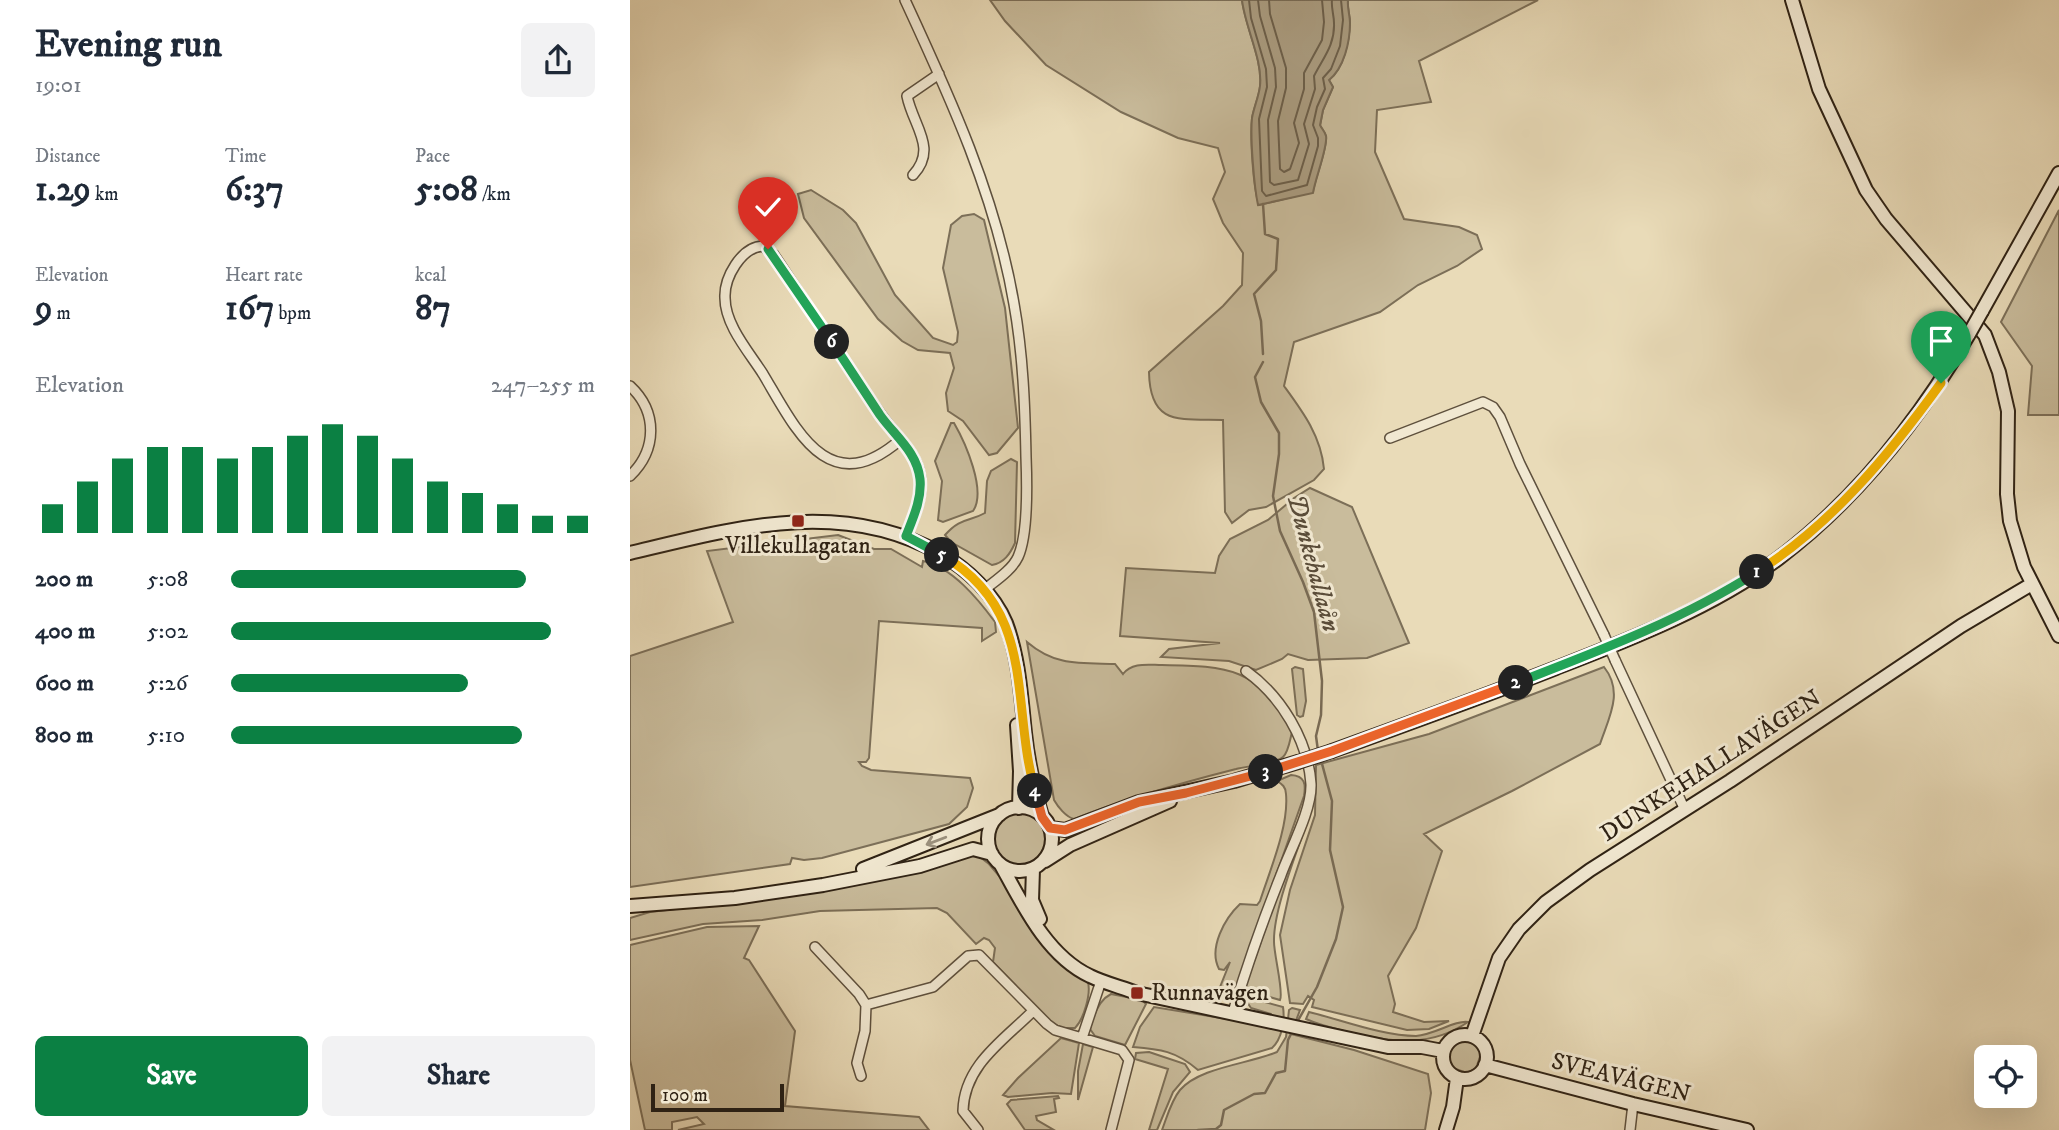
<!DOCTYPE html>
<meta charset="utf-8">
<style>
:root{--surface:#fff;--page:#f2f2f3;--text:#1f2937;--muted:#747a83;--accent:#0b8043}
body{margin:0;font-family:"IM FELL DW Pica",serif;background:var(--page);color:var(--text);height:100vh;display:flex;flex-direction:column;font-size:26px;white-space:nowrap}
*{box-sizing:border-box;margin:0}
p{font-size:23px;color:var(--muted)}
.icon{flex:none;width:38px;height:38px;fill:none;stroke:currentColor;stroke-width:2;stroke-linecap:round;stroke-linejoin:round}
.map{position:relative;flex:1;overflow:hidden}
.side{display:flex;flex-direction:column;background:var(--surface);width:630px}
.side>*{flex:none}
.fabs{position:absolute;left:1344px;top:1045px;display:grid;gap:14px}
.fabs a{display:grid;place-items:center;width:63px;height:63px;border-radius:10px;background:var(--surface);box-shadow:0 7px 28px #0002;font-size:35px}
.scale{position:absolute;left:21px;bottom:18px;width:133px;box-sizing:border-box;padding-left:7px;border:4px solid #2f2214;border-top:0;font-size:19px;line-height:24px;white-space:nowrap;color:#2f2214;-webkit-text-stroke:5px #f1e8d1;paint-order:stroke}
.pin{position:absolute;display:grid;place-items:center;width:60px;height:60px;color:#fff;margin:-72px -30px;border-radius:50% 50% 50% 0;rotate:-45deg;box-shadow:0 0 7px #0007}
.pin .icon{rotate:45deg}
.km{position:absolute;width:35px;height:35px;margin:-18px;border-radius:50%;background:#222;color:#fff;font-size:19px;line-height:35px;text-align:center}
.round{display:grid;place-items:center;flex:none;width:74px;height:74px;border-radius:10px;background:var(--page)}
.summary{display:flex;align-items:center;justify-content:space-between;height:119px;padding:0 35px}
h1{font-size:38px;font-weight:800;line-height:52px}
.figures{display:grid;grid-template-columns:repeat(3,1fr);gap:10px;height:119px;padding:7px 35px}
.figures div{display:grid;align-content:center}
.figures b{font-size:35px;font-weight:800}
.figures small{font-size:19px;font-weight:400}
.figures p{font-size:19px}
.chart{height:196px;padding:14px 35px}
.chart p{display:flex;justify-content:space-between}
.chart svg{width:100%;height:126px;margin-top:7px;stroke:var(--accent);stroke-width:6}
.cta{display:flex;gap:14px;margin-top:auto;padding:14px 35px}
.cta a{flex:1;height:80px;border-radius:10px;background:var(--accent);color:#fff;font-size:28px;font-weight:800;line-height:80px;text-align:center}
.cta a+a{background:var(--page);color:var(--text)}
ul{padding:0 35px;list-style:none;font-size:23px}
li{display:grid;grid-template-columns:112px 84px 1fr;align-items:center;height:52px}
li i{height:18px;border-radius:9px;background:var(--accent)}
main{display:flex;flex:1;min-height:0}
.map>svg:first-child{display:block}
</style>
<main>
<section class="side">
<div class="summary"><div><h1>Evening run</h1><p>19:01</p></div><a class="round"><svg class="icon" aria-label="share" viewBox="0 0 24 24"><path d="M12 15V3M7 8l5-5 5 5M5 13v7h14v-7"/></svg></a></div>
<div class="figures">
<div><p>Distance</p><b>1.29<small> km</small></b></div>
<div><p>Time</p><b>6:37</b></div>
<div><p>Pace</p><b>5:08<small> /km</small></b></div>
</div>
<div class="figures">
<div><p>Elevation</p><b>9<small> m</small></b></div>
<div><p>Heart rate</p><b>167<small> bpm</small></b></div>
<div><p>kcal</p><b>87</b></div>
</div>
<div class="chart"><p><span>Elevation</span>247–255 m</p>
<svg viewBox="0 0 160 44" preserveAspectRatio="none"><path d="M5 44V34M15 44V26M25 44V18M35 44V14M45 44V14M55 44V18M65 44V14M75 44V10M85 44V6M95 44V10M105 44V18M115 44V26M125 44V30M135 44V34M145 44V38M155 44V38"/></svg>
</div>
<ul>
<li><b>200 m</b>5:08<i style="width:81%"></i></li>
<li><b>400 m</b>5:02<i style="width:88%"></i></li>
<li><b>600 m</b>5:26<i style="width:65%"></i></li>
<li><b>800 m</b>5:10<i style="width:80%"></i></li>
</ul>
<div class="cta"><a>Save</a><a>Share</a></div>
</section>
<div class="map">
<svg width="1429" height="1130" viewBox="0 0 1429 1130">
<rect width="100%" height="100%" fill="#e9dbb8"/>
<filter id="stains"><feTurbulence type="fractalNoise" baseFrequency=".00286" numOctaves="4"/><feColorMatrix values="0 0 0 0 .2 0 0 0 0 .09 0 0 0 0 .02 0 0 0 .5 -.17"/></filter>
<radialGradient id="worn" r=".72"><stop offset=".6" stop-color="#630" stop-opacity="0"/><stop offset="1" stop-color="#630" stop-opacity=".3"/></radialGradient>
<path fill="#c9bc9c" stroke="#7c6f58" stroke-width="2" d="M 360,0 L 612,0 C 615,27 633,60 630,86 C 629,96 624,107 622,118 C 620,137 623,187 629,205 L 683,192 C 685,178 698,147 696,136 C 695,132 692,129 690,126 L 693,110 L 703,87 L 699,80 C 714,68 719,42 720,23 C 720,15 717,8 718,0 L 908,0 L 789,61 L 801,102 L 747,110 L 745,152 L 774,219 L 829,227 L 847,235 L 852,249 L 827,266 L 788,285 L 750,312 L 664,342 L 654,386 C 673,412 691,436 694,469 L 684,480 L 636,507 L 619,510 L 602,523 L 595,512 L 593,420 C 549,419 520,426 519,372 L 593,306 L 612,285 L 613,253 L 593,223 L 583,199 L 595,172 L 588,148 L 548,138 L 491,112 L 416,65 L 375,21 Z
M 181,190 L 213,210 L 226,223 L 265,295 L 303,338 L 323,345 L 327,342 L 328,332 L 313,268 L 321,225 L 332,216 L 344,214 L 354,220 L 375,308 L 388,428 L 367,453 L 359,455 L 333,421 L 318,411 L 316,393 L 324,368 L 320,353 L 288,350 L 272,341 L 248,319 L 174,218 L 168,194 Z
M 1429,210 L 1429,415 L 1398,415 L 1402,366 L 1371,322 Z
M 321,423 L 324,423 C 335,442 357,491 343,511 L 313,522 L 308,520 L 312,481 L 305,461 Z
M 381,459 L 387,462 L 385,543 C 380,554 374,563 362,565 L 321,542 L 315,535 C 331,517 339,522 355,513 L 357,481 L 361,471 Z
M 680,488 L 722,507 L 779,643 L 737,658 L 678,660 L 658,654 L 652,659 L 626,670 L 599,661 L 531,657 L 539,649 L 590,643 L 490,636 L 496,568 L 585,573 L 589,556 L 600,539 L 638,520 L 664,498 Z
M 208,535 L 244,549 L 261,549 L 292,567 L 293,561 C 322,567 348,599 365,622 L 366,632 L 352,641 L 352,628 L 249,621 L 239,758 L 236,762 L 229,762 L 232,766 L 241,770 L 340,778 L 343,788 L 337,807 L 319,824 L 192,858 L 174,860 L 162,858 L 160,864 L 0,887 L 0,656 L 103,622 L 77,551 Z
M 397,642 C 425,666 449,663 485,664 L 493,674 C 502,662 518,665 532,665 C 598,666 629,667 662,732 C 660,739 659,751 653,757 C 646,764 616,766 606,769 C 551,783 496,798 444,819 C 436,817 428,807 424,800 Z
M 665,667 L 673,669 L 676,701 L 673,716 L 670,717 L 667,715 L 662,669 Z
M 974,667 C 994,692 979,717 970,744 L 882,791 L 794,834 L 812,851 L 786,928 L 758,976 L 765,1004 L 763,1012 L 794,1022 L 819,1021 L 799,1029 L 777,1030 L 682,1007 L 684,1000 L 678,996 L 673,1004 L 660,1003 L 650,935 L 660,890 L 685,815 L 686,765 L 799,734 Z
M 661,775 C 675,776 676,784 674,796 L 607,986 L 593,995 L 588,992 L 600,962 L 594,970 L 589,969 C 578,948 595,918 610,904 L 627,905 L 630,901 C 640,870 659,826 656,794 C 656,787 652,784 647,781 Z
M 681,810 C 670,845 643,908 644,942 C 644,955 654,993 650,1000 L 619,991 L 615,987 L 655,873 Z
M363 839a26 26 0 1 1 52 0a26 26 0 1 1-52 0Z
M 341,855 L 350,857 L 359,864 L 458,982 C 461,994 454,1019 445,1028 L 432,1028 L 420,1022 L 363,962 L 365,948 L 359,940 L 354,938 L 346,944 L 317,913 L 307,908 L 190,911 L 132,920 L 73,924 L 0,940 L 0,918 L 20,912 L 63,907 Z
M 129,926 L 114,958 L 119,960 L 165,1031 L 155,1106 L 289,1117 L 299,1130 L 48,1130 L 74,1124 L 67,1117 L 42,1122 L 42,1130 L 15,1130 L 0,1060 L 0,945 L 77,927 Z
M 481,994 L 512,1000 L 516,1004 L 495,1045 L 465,1036 L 460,1029 C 463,1016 469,1000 481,994 Z
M 613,996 L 653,1007 C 655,1020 652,1039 642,1048 L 568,1070 C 546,1051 530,1049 503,1047 L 510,1027 L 524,1007 L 640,1026 L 641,1014 L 621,1008 Z
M 662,1008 L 670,1010 L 661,1034 L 724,1050 L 798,1074 L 801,1093 L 795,1130 L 532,1130 C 537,1117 541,1101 550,1090 C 570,1067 619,1064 647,1052 L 656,1037 L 659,1010 Z
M 679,1012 C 712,1020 753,1036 786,1036 C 804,1035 825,1020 838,1022 C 801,1047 764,1043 723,1033 C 706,1029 691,1026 676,1019 Z
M 431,1038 L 449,1043 L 441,1094 L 422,1093 L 378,1097 L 373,1095 L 388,1078 Z
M 830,1040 C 841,1039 848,1043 851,1054 L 846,1068 L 837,1073 L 823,1068 C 815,1057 818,1046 830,1040 Z
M 453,1044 L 463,1047 L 448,1100 L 448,1071 Z
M 519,1052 L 555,1064 L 560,1072 L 543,1092 L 527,1130 L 519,1130 L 538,1069 L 505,1059 L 506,1053 Z
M 428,1096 L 429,1098 L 424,1099 L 426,1112 L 406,1116 L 407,1120 L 424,1130 L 395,1130 L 377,1104 L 381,1100 Z"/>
<path fill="#aa9c80" stroke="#796b55" stroke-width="2" d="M 612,0 L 718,0 C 717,8 720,15 720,23 C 720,42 714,68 699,80 L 703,87 L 693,110 L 690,125 C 692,129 695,132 696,136 C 698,147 685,179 683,193 L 628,205 C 624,186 620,137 622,118 C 624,107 629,96 630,86 C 633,60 615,27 612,0 Z"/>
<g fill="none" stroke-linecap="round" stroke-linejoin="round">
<path stroke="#6c5f4a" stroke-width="2" d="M 619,0 L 621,18 L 636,69 L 637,87 L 629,119 L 632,191 L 636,196 L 677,185 L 688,146 L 688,138 L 683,125 L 687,107 L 695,89 L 693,78 L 701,69 L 710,46 L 713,20 L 711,0
M 628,0 L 630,16 L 645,68 L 646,87 L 638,120 L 640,182 L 644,185 L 668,180 L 679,144 L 674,124 L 685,89 L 684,76 C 693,58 705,45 704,23 C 704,15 701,8 702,0
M 639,0 L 640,14 L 656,68 L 656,88 L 648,121 L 650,169 L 654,172 L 660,169 L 669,143 L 664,123 L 674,89 L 674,73 L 692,40 L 694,22 L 692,0"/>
<path stroke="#796b55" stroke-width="2.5" d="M 633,354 L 631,321 L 624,294 L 646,270 L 648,239 L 635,234 L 633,204
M 633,362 L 625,377 L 631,402 L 649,433 L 649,454 L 643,496 L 650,531 L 673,582 L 684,612 L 692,681 L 691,715 L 686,736 L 688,751
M 666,1024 L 687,987 L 706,939 L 713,907 L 700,850 L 702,801 L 691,760
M 568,1130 L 586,1129 L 591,1125 L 594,1110 L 624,1094 L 635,1093 L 646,1073 L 655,1071 L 658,1040 L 663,1030"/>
<defs>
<path id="street" d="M 275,0 C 320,97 366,197 384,304 C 393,354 395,406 396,457 C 397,482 398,535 388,557 C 382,570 365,581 354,590
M 283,175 C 308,148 283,126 277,96 L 309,74
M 0,386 C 28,412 27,450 0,476
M 760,438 L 853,402 L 863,407 L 870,417 L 890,464 L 974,635
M 270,440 C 198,502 166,429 133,374 C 119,352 95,325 95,298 C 94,278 111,247 133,246 L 144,255 C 180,309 214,364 252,416 C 265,435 285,451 290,474 C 294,496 284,517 276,536
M 985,660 L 1055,810
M 185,947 L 229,994 L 236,1005 L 303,987 L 338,956 L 349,955 L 417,1024 L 425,1030 L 452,1038 L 471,981
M 603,1012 C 617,966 633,920 651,875 C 660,850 682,810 681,784 C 678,740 651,696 616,671
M 452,1038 L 492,1050 L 499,1060 L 481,1130
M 231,1076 L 227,1063 L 235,1031 L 236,1005
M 348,1130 L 333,1111 C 334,1065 374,1040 403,1011
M 1000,1130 L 1003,1104"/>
<path id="secondary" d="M 1162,0 L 1189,89 L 1236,190 L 1256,219 L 1355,335 L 1369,372 L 1378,411 L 1377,494 L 1380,521 L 1394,567 L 1429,636
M 1352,311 L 1429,173
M 0,553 C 105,528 211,497 311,554 C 337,569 364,594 376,623 C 389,658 391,696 395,733 C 398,761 404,789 412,816
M 387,725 L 390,771 L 389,808
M 702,751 C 777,724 852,697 926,668 C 1001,639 1084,607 1149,558 C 1229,497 1289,420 1339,334
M358 839a32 32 0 1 1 64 0a32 32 0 1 1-64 0Z
M 420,828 L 435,830 L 509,802 L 604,781 L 668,762
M 415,861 L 440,845 L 540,801
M 371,865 C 393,905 417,956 460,976 C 474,983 491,987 507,993 L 758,1047 L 792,1047 L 813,1051
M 233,869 L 369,815
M 403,869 L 402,900 L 410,919
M 0,906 L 105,898 L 193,885 L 290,866 L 343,849 L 362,854
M813 1057a22 22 0 1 1 44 0a22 22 0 1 1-44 0Z
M 842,1036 L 869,958 L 889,929 L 916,902 L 960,870 L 1100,781 L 1331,626 L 1402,584
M 855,1065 L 1003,1104 L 1117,1130
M 816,1130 L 823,1107 L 827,1078"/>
</defs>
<use href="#street" stroke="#5e503d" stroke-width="12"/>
<use href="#secondary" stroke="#2f2214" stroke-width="16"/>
<use href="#street" stroke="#f1e8d1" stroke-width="9"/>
<use href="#secondary" stroke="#f1e8d1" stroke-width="12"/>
<defs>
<path id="street-bridge" d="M 974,635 L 985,660"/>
<path id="secondary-bridge" d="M 1339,334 L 1352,311
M 668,762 L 702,751"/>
</defs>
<use href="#street-bridge" stroke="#5e503d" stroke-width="12" stroke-linecap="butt"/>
<use href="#secondary-bridge" stroke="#2f2214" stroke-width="16" stroke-linecap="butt"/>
<use href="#street-bridge" stroke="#f1e8d1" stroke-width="9"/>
<use href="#secondary-bridge" stroke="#f1e8d1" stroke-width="12"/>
</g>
<defs><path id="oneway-shaft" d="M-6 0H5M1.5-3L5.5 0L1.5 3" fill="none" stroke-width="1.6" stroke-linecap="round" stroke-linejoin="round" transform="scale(1.75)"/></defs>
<use stroke="#9a8f7c" href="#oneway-shaft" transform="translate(306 841) rotate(159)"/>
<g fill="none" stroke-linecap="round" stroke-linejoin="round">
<defs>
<path id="split-1" d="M 1127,572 C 1202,524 1259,455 1311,383"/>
<path id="split-2" d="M 886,683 C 969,651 1052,620 1127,572"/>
<path id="split-3" d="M 636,772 L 702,751 L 886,683"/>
<path id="split-4" d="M 405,791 L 412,817 L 420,828 L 435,830 L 509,802 L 556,793 L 636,772"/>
<path id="split-5" d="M 312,555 C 408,611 380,702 405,791"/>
<path id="split-6" d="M 202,342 C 218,366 234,391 250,415 C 265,436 287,452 290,479 C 292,499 283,518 276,536 L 312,555"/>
<path id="split-7" d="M 138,249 L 202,342"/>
</defs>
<use href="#split-1" stroke="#fff" stroke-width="14"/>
<use href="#split-2" stroke="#fff" stroke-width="14"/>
<use href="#split-3" stroke="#fff" stroke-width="14"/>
<use href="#split-4" stroke="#fff" stroke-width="14"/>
<use href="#split-5" stroke="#fff" stroke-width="14"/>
<use href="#split-6" stroke="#fff" stroke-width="14"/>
<use href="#split-7" stroke="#fff" stroke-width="14"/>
<use href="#split-1" stroke="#f5b400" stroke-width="9"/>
<use href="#split-2" stroke="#22a559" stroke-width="9"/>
<use href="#split-3" stroke="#f0652b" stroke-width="9"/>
<use href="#split-4" stroke="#f0652b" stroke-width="9"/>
<use href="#split-5" stroke="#f5b400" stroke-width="9"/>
<use href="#split-6" stroke="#22a559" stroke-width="9"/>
<use href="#split-7" stroke="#22a559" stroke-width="9"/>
</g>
<g fill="#8f2418" stroke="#f1e8d1" stroke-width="2.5">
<rect x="161" y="514" width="14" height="14" rx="3.5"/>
<rect x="500" y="986" width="14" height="14" rx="3.5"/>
</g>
<g text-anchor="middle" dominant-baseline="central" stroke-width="6" stroke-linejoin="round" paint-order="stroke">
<g font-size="24" fill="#2f2214" stroke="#f1e8d1">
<text x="168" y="546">Villekullagatan</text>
<text x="521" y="993" text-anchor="start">Runnavägen</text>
</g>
<g font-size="24" fill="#2f2214" stroke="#f1e8d1">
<text transform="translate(1081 766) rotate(-33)">DUNKEHALLAVÄGEN</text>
<text transform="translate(991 1078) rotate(14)">SVEAVÄGEN</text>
</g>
<g font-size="26" font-style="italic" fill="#5a4d3a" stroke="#f1e8d1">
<text transform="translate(683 563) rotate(75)">Dunkehallaån</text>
</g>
</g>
<rect width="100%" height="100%" filter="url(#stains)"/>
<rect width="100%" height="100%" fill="url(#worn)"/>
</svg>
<div class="fabs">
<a><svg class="icon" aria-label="locate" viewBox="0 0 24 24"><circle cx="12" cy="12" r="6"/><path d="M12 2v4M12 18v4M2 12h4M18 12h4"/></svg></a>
</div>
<div class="scale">100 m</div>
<div class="pin" style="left:1311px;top:383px;background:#1e9e55"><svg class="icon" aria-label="arrive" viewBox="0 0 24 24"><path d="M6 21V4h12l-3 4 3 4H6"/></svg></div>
<div class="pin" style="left:138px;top:249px;background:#d93025"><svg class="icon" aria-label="check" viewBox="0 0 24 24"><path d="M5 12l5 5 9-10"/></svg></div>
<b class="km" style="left:1127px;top:572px">1</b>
<b class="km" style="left:886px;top:683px">2</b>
<b class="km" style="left:636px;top:772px">3</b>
<b class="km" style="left:405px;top:791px">4</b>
<b class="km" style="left:312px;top:555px">5</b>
<b class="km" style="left:202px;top:342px">6</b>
</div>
</main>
